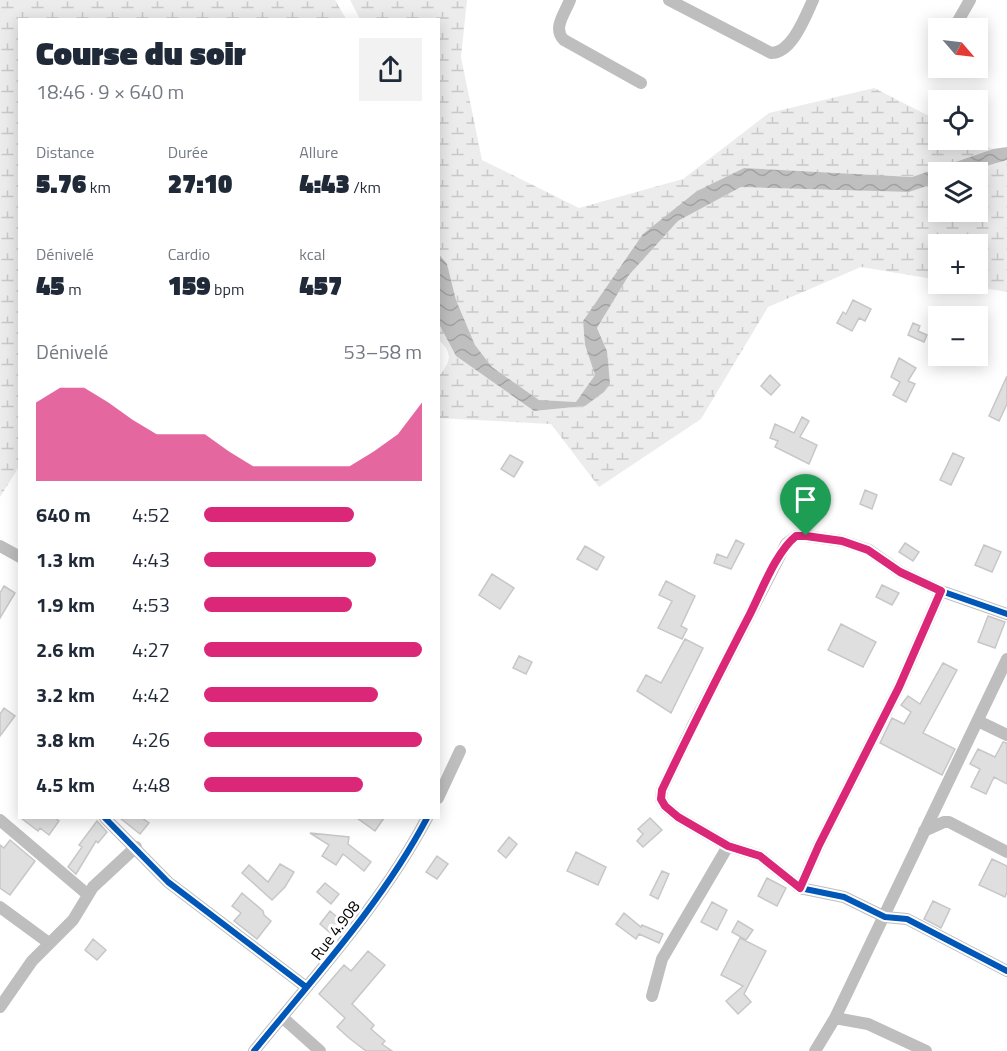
<!DOCTYPE html>
<html lang="fr">
<meta charset="utf-8">
<style>
:root{--surface:#fff;--page:#f2f2f3;--text:#1f2937;--muted:#747a83;--accent:#db2777}
body{margin:0;font-family:"Titillium Web",sans-serif;background:var(--page);color:var(--text);height:100vh;display:flex;flex-direction:column;font-size:22px;white-space:nowrap}
*{box-sizing:border-box;margin:0}
p{font-size:20px;color:var(--muted)}
.icon{flex:none;width:33px;height:33px;fill:none;stroke:currentColor;stroke-width:2;stroke-linecap:round;stroke-linejoin:round}
.map{position:relative;flex:1;overflow:hidden}
.details{position:absolute;left:18px;top:18px;width:422px;height:801px;display:flex;flex-direction:column;background:var(--surface);border-radius:0px;box-shadow:0 3px 15px #0003}
.details>*{flex:none}
.needle{width:39px;rotate:118deg}
.fabs{position:absolute;left:928px;top:18px;display:grid;gap:12px}
.fabs a{display:grid;place-items:center;width:60px;height:60px;border-radius:0px;background:var(--surface);box-shadow:0 3px 15px #0003;font-size:30px}
.pin{position:absolute;display:grid;place-items:center;width:51px;height:51px;color:#fff;margin:-62px -26px;border-radius:50% 50% 50% 0;rotate:-45deg;box-shadow:0 0 6px #0007}
.pin .icon{rotate:45deg}
.round{display:grid;place-items:center;flex:none;width:63px;height:63px;border-radius:0px;background:var(--page)}
.summary{display:flex;align-items:center;justify-content:space-between;height:102px;padding:0 18px}
h1{font-size:33px;font-weight:800;line-height:45px}
.stats{display:grid;grid-template-columns:repeat(3,1fr);gap:9px;height:102px;padding:6px 18px}
.stats div{display:grid;align-content:center}
.stats b{font-size:26px;font-weight:800}
.stats small{font-size:16px;font-weight:400}
.stats p{font-size:16px}
.chart{height:168px;padding:12px 18px}
.chart p{display:flex;justify-content:space-between}
.chart svg{width:100%;height:108px;margin-top:6px;fill:var(--accent);opacity:.7}
ul{padding:0 18px;list-style:none;font-size:20px}
li{display:grid;grid-template-columns:96px 72px 1fr;align-items:center;height:45px}
li i{height:15px;border-radius:8px;background:var(--accent)}
.map>svg:first-child{display:block}
</style>
<div class="map">
<svg width="1007" height="1051" viewBox="0 0 1007 1051">
<defs>
<pattern id="wetland-marsh" width="20" height="14" patternUnits="userSpaceOnUse" patternTransform="scale(1.5)"><rect width="20" height="14" fill="#ececec"/><path d="M1 5h8M5 5V1M11 12h8M15 12V8" fill="none" stroke="#c9c9c9"/></pattern>
<pattern id="water-waves" width="16" height="10" patternUnits="userSpaceOnUse" patternTransform="scale(1.5)"><rect width="16" height="10" fill="#bfbfbf"/><path d="M0 5q4-4 8 0t8 0" fill="none" stroke="#a2a2a2"/></pattern>
</defs>
<rect width="100%" height="100%" fill="#fff"/>
<path fill="url(#wetland-marsh)" d="M 0,0 L 335,0 L 346,19 L 20,20 L 20,465 L 0,497 Z
M 350,0 L 467,0 L 461,57 L 482,160 L 579,208 L 683,179 L 769,113 L 874,88 L 939,121 L 939,140 L 975,140 L 993,149 L 912,177 L 744,168 L 697,191 L 600,297 L 583,321 L 585,345 L 595,375 L 576,402 L 539,400 L 492,367 L 475,345 L 456,300 L 447,264 L 438,253 L 438,20 L 360,19 Z
M 1007,160 L 1007,292 L 959,284 L 978,284 L 978,244 L 939,244 L 939,280 L 861,267 L 768,307 L 701,419 L 599,487 L 551,424 L 438,418 L 438,375 L 441,374 C 452,358 452,353 438,339 L 438,315 L 440,326 L 456,356 L 534,411 L 585,406 L 607,351 L 597,328 L 629,275 L 678,221 L 741,187 L 909,192 L 939,182 L 939,212 L 978,212 L 978,172 L 966,172 Z"/>
<path fill="url(#water-waves)" d="M 1007,147 L 1007,160 L 966,172 L 939,172 L 939,182 L 909,192 L 741,187 L 678,221 L 629,275 L 597,328 L 607,351 L 610,384 L 604,392 L 585,406 L 534,411 L 456,356 L 440,326 L 438,315 L 438,253 L 447,264 L 456,300 L 475,345 L 492,367 L 539,400 L 576,402 L 595,375 L 585,345 L 583,321 L 643,234 L 697,191 L 744,168 L 912,177 L 993,149 Z"/>
<path fill="#dfdfdf" stroke="#c7c7c7" stroke-width="1.5" d="M 853,300 L 871,309 L 865,321 L 859,318 L 852,331 L 837,323 L 843,312 L 846,314 Z
M 913,323 L 920,326 L 918,331 L 927,335 L 924,342 L 908,335 Z
M 899,358 L 916,368 L 908,381 L 915,384 L 906,402 L 893,395 L 900,382 L 891,377 Z
M 770,375 L 780,385 L 771,395 L 761,386 Z
M 1007,376 L 1007,404 L 999,421 L 989,416 Z
M 802,417 L 809,421 L 800,437 L 817,445 L 809,464 L 775,447 L 778,441 L 770,438 L 775,424 L 794,433 Z
M 953,453 L 964,458 L 951,485 L 940,480 Z
M 510,455 L 523,462 L 514,477 L 501,469 Z
M 865,490 L 877,495 L 872,509 L 860,504 Z
M 736,540 L 744,544 L 731,569 L 714,563 L 717,554 L 727,558 Z
M 905,543 L 919,552 L 913,561 L 899,552 Z
M 984,545 L 1001,552 L 992,572 L 975,565 Z
M 585,546 L 604,557 L 597,570 L 577,559 Z
M 492,574 L 514,588 L 500,609 L 479,595 Z
M 666,581 L 695,596 L 681,626 L 687,629 L 682,639 L 658,628 L 672,601 L 659,595 Z
M 882,585 L 899,593 L 892,605 L 876,597 Z
M 4,586 L 15,593 L 0,618 L 0,593 Z
M 988,616 L 1005,622 L 995,648 L 978,642 Z
M 841,624 L 876,642 L 863,667 L 828,650 Z
M 685,639 L 703,648 L 671,713 L 637,691 L 646,675 L 661,683 Z
M 519,656 L 532,662 L 526,674 L 513,668 Z
M 943,663 L 957,670 L 923,733 L 955,749 L 942,775 L 880,743 L 892,718 L 904,724 L 911,712 L 901,705 L 908,696 L 920,704 Z
M 4,708 L 15,716 L 0,736 L 0,714 Z
M 1003,742 L 1007,743 L 1007,784 L 994,777 L 986,794 L 971,787 L 980,769 L 970,764 L 978,749 L 995,757 Z
M 21,818 L 55,818 L 59,821 L 49,835 L 40,828 L 38,831 Z
M 120,818 L 142,818 L 149,823 L 140,834 Z
M 357,818 L 384,818 L 375,831 Z
M 650,818 L 662,830 L 643,847 L 637,841 L 643,834 L 638,829 Z
M 97,821 L 107,832 L 98,843 L 96,841 L 76,874 L 68,867 L 82,847 L 79,845 Z
M 310,833 L 349,837 L 348,844 L 371,862 L 364,871 L 343,854 L 336,865 L 322,856 L 329,845 Z
M 509,837 L 517,844 L 506,858 L 498,851 Z
M 10,840 L 35,861 L 10,895 L 0,888 L 0,845 L 4,848 Z
M 576,852 L 606,867 L 598,885 L 567,871 Z
M 437,856 L 448,864 L 437,879 L 426,872 Z
M 992,859 L 1007,866 L 1007,892 L 1005,897 L 979,885 Z
M 280,864 L 294,872 L 285,887 L 272,900 L 242,873 L 249,865 L 268,882 Z
M 662,871 L 669,874 L 658,899 L 650,895 Z
M 767,878 L 786,888 L 777,906 L 758,896 Z
M 325,883 L 339,894 L 331,904 L 317,892 Z
M 242,893 L 263,911 L 264,915 L 271,921 L 257,939 L 234,921 L 241,913 L 232,906 Z
M 933,901 L 950,909 L 941,928 L 924,919 Z
M 712,902 L 727,910 L 717,930 L 701,922 Z
M 330,911 L 346,925 L 336,938 L 320,924 Z
M 624,913 L 641,927 L 642,925 L 663,934 L 659,943 L 639,934 L 636,939 L 616,924 Z
M 738,921 L 753,930 L 746,940 L 732,932 Z
M 740,938 L 766,951 L 744,994 L 751,1002 L 738,1014 L 726,1001 L 743,986 L 721,975 Z
M 93,939 L 106,950 L 97,960 L 85,950 Z
M 368,951 L 385,965 L 352,1004 L 374,1025 L 371,1029 L 385,1041 L 382,1044 L 392,1051 L 366,1051 L 349,1038 L 337,1027 L 345,1018 L 319,994 L 344,965 L 351,971 Z"/>
<g fill="none" stroke-linecap="round" stroke-linejoin="round">
<path stroke="#bebebe" stroke-width="12" d="M 570,0 C 565,13 552,29 564,40 L 641,83
M 669,0 L 771,53 C 792,53 805,17 813,0
M 954,28 L 970,0
M 0,546 L 20,557
M 1007,614 L 941,591 L 900,572 L 869,550 L 842,541 L 806,536 L 796,536 L 786,544 L 693,725 L 662,790 L 661,799 L 665,806 L 678,817 L 728,846 L 760,856 L 800,888 L 844,897 L 885,917 L 907,919 L 1007,971
M 978,721 L 1007,735
M 438,798 L 460,751
M 105,818 L 168,882 L 306,987
M 0,820 L 87,894
M 924,831 L 944,822 L 949,822 L 1007,852
M 800,888 L 819,845 L 899,687 L 941,591
M 0,907 L 49,943
M 652,996 L 662,959 L 728,846
M 0,1007 L 32,961 L 73,920 L 93,887 L 136,847
M 282,1017 L 320,1051
M 835,1018 L 868,1024 L 926,1051
M 254,1051 C 315,976 382,903 427,818
M 815,1051 L 835,1018 L 1007,659"/>
<defs>
<path id="cycleway" d="M 1007,614 L 941,591 L 900,572 L 869,550 L 842,541 L 806,536 L 796,536 L 786,544 L 693,725 L 662,790 L 661,799 L 665,806 L 678,817 L 728,846 L 760,856 L 800,888 L 844,897 L 885,917 L 907,919 L 1007,971
M 105,818 L 168,882 L 306,987
M 254,1051 C 315,976 382,903 427,818"/>
</defs>
<use href="#cycleway" stroke="#fff" stroke-width="10"/>
<use href="#cycleway" stroke="#0057b8" stroke-width="6"/>
</g>
<g fill="none" stroke-linecap="round" stroke-linejoin="round">
<defs>
<path id="route" d="M 796,536 L 806,536 L 842,541 L 868,550 L 900,572 L 941,591 L 899,687 L 819,845 L 800,888 L 760,856 L 728,846 L 678,817 L 665,806 L 661,799 L 662,790 C 690,731 720,672 750,614 C 762,590 776,552 796,536 Z"/>
</defs>
<use href="#route" stroke="#fff" stroke-width="12"/>
<use href="#route" stroke="#db2777" stroke-width="8"/>
</g>
<g text-anchor="middle" dominant-baseline="central" stroke-width="6" stroke-linejoin="round" paint-order="stroke">
<g font-size="16" fill="#000" stroke="#fff">
<text transform="translate(335 930) rotate(-53)">Rue 4.908</text>
</g>
</g>
</svg>
<div class="fabs">
<a><svg class="needle" viewBox="-14 -14 28 28"><path d="M0-13l5 13h-10z" fill="#e53935"/><path d="M0 13l5-13h-10z" fill="#747a83"/></svg></a>
<a><svg class="icon" aria-label="locate" viewBox="0 0 24 24"><circle cx="12" cy="12" r="6"/><path d="M12 2v4M12 18v4M2 12h4M18 12h4"/></svg></a>
<a><svg class="icon" aria-label="layers" viewBox="0 0 24 24"><path d="M12 4l9 5-9 5-9-5zM3 14l9 5 9-5"/></svg></a>
<a>+</a>
<a>−</a>
</div>
<div class="pin" style="left:806px;top:536px;background:#1e9e55"><svg class="icon" aria-label="arrive" viewBox="0 0 24 24"><path d="M6 21V4h12l-3 4 3 4H6"/></svg></div>
<section class="details">
<div class="summary"><div><h1>Course du soir</h1><p>18:46 · 9 × 640 m</p></div><a class="round"><svg class="icon" aria-label="share" viewBox="0 0 24 24"><path d="M12 15V3M7 8l5-5 5 5M5 13v7h14v-7"/></svg></a></div>
<div class="stats">
<div><p>Distance</p><b>5.76<small> km</small></b></div>
<div><p>Durée</p><b>27:10</b></div>
<div><p>Allure</p><b>4:43<small> /km</small></b></div>
</div>
<div class="stats">
<div><p>Dénivelé</p><b>45<small> m</small></b></div>
<div><p>Cardio</p><b>159<small> bpm</small></b></div>
<div><p>kcal</p><b>457</b></div>
</div>
<div class="chart"><p><span>Dénivelé</span>53–58 m</p>
<svg viewBox="0 0 160 44" preserveAspectRatio="none"><path d="M0 44V12L10 6L20 6L30 12L40 19L50 25L60 25L70 25L80 32L90 38L100 38L110 38L120 38L130 38L140 32L150 25L160 12V44z"/></svg>
</div>
<ul>
<li><b>640 m</b>4:52<i style="width:69%"></i></li>
<li><b>1.3 km</b>4:43<i style="width:79%"></i></li>
<li><b>1.9 km</b>4:53<i style="width:68%"></i></li>
<li><b>2.6 km</b>4:27<i style="width:100%"></i></li>
<li><b>3.2 km</b>4:42<i style="width:80%"></i></li>
<li><b>3.8 km</b>4:26<i style="width:100%"></i></li>
<li><b>4.5 km</b>4:48<i style="width:73%"></i></li>
</ul>
</section>
</div>
